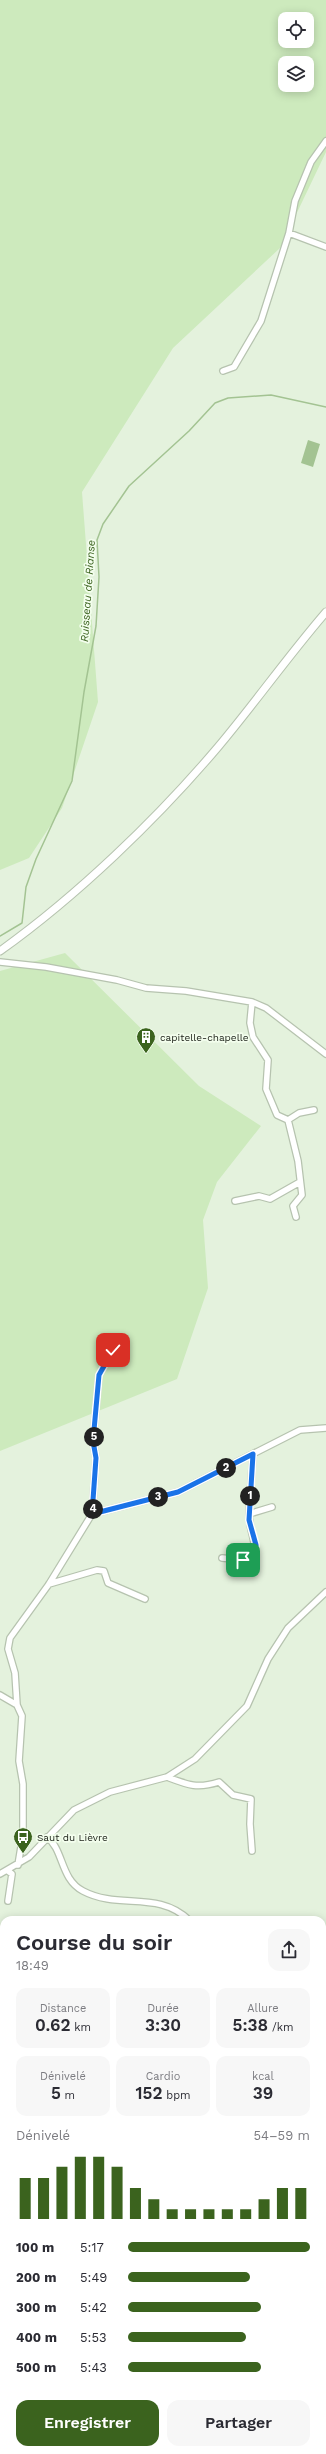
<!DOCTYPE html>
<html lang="fr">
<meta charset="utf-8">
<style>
:root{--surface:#fff;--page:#f7f7f7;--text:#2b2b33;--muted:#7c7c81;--accent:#3b631e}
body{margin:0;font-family:"Work Sans",sans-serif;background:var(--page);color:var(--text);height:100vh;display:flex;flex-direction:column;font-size:15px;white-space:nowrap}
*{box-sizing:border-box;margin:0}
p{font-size:13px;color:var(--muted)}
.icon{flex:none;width:22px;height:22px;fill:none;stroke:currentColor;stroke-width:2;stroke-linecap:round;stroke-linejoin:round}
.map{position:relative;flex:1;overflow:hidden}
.side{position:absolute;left:0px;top:1916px;width:326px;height:538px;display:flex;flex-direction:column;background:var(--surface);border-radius:12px 12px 0 0;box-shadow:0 2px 10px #0003}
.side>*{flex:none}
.buttons{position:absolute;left:278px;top:12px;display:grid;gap:8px}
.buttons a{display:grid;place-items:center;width:36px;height:36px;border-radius:8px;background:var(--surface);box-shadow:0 2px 10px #0003;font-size:20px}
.pin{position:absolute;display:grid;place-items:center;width:34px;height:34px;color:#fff;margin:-17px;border-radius:8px;box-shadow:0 2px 6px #0006}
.km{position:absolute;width:20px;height:20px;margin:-10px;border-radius:50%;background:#222;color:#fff;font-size:11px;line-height:20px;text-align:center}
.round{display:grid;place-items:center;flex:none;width:42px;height:42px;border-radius:12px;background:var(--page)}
.headline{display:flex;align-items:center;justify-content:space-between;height:68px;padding:0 16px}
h1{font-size:22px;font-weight:600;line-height:30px}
.stats{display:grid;grid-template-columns:repeat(3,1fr);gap:6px;height:68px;padding:4px 16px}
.stats div{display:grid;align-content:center;border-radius:10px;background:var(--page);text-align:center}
.stats b{font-size:17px;font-weight:600}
.stats small{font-size:11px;font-weight:400}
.stats p{font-size:11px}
.chart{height:112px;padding:8px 16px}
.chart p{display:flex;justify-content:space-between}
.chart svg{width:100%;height:72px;margin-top:4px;stroke:var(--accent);stroke-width:6}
.button{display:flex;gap:8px;margin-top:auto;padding:8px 16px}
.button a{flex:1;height:46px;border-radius:12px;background:var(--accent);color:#fff;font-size:16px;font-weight:600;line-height:46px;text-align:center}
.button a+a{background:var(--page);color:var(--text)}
ul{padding:0 16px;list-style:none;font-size:13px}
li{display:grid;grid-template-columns:64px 48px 1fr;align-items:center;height:30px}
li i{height:10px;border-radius:5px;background:var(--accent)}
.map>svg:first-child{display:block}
</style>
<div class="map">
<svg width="326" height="2454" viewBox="0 0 326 2454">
<rect width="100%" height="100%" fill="#e4f2dd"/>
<path fill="#d5e6cb" d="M 0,2030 L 4,2030 L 4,2450 L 188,2450 L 187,2454 L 0,2454 Z"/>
<path fill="#cdeabd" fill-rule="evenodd" d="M 0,0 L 326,0 L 326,152 L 280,248 L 173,348 L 82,492 L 98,702 L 62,808 L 29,858 L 0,870 ZM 285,19 L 307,19 L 307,41 L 285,41 ZM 285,63 L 307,63 L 307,85 L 285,85 Z
M 65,953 L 199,1086 L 261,1126 L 217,1182 L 203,1220 L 208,1288 L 177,1379 L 0,1451 L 0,971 Z"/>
<path fill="#a3c392" d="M 308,440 L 320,444 L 313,467 L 301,463 Z
M 198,2450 L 270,2450 L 270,2454 L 197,2454 Z"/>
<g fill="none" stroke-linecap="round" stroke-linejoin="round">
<path stroke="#a3c392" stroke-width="1.5" d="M 0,936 L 22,923 L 26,887 L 36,859 L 72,781 L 84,692 L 96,626 L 99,577 L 97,540 L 103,524 L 129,486 L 189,431 L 215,403 L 228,398 L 271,395 L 326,407
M 322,2220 L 326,2215"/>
<defs>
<path id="minor" d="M 289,233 L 326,247
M 223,371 L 234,367 L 261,321 L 289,233 L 295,201 L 311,162 L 326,141
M 0,962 L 46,967 L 117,980 L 146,988 L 186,991 L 252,1002 L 266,1008 L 326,1054
M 252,1002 L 250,1023 L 253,1037 L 268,1060 L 266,1089 L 277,1115 L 288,1120 L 298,1161 L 302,1195 L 293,1206 L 296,1217
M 288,1120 L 299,1113 L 314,1110
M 235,1201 L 259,1196 L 270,1199 L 300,1182
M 253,1454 L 249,1514 L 272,1507
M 92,1514 L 96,1458 L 93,1441 L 99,1375 L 113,1350
M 222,1558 L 243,1560 L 255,1555 C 256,1541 249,1529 249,1514
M 49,1584 L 97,1570 L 104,1571 L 108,1583 L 145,1599
M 0,1695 L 17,1705
M 167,1777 C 188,1785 197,1789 219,1782 L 233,1795 L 251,1799 L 250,1824 L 252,1851
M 47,1837 C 64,1850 60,1879 83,1891 C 119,1910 158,1890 189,1920
M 18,1865 L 23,1835 L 23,1784 L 19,1761 L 22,1716 L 17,1705 L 15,1673 L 8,1649 L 10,1638 L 49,1584 L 92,1514 L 178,1492 L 300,1430 L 326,1428
M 0,1874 L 29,1857 L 74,1810 L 110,1792 L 167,1777 L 195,1759 L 247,1706 L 268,1659 L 288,1628 L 326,1592
M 8,1901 L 12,1874 L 8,1871
M 322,2004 L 326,2007
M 322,2308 L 326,2309
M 322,2367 L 326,2367
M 322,2419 L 326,2419
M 323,2449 L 326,2452"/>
<path id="major" d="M 0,951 C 77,896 157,819 218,747 C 255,703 288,656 326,612"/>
</defs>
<use href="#minor" stroke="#b6c3af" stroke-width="8"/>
<use href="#major" stroke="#b6c3af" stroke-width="9"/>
<use href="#minor" stroke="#fff" stroke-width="5.5"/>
<use href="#major" stroke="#fff" stroke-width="7"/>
</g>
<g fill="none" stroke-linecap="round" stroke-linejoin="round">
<defs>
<path id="route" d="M 113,1350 L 99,1375 L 93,1441 L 96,1458 L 92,1514 L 178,1492 L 253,1454 L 249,1520 L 256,1545 L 255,1555 L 243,1560"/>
</defs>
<use href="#route" stroke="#fff" stroke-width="8"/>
<use href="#route" stroke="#1a73e8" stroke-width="5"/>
</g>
<defs>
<symbol id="building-pin" viewBox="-11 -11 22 30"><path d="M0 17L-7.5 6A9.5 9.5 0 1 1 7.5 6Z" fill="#3b631e" stroke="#f3feed"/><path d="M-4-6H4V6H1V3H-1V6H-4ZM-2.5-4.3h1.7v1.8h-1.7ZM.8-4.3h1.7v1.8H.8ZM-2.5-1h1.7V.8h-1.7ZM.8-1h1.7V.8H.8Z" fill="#fff"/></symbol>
<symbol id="bus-pin" viewBox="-11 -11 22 30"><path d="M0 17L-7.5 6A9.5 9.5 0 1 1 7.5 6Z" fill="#3b631e" stroke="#f3feed"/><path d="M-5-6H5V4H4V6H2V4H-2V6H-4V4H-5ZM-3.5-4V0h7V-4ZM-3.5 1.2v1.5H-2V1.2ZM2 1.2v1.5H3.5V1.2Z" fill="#fff"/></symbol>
</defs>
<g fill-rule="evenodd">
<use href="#building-pin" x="135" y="1026" width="22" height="30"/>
<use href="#bus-pin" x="12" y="1826" width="22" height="30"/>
</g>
<g text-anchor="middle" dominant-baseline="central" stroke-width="3.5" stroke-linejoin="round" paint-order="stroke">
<g font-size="10" fill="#1a1f17" stroke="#f3feed" text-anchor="start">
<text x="160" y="1037">capitelle-chapelle</text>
<text x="37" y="1837">Saut du Lièvre</text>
</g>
<g font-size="11" font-style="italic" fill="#3c6320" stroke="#f3feed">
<text transform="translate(88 591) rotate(-86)">Ruisseau de Rianse</text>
</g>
</g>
</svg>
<div class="buttons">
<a><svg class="icon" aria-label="locate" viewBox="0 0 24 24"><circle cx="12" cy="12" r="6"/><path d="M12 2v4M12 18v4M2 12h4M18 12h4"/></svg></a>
<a><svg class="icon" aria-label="layers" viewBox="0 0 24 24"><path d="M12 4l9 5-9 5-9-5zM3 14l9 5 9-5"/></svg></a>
</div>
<div class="pin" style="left:243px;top:1560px;background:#1e9e55"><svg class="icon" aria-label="arrive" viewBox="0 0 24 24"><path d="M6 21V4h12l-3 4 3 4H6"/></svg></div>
<div class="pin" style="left:113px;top:1350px;background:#d93025"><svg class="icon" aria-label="check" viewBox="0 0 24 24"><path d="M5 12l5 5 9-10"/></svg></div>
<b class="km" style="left:250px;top:1496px">1</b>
<b class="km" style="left:226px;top:1468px">2</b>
<b class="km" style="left:158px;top:1497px">3</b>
<b class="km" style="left:93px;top:1509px">4</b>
<b class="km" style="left:94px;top:1437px">5</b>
<section class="side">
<div class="headline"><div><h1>Course du soir</h1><p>18:49</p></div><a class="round"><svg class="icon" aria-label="share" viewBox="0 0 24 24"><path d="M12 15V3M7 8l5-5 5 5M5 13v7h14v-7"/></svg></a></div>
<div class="stats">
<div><p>Distance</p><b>0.62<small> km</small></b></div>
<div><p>Durée</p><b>3:30</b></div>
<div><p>Allure</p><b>5:38<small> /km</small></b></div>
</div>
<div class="stats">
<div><p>Dénivelé</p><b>5<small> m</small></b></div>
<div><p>Cardio</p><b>152<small> bpm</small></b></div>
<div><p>kcal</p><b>39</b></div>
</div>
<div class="chart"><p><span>Dénivelé</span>54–59 m</p>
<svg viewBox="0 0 160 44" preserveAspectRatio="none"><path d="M5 44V19M15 44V19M25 44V12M35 44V6M45 44V6M55 44V12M65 44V25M75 44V32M85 44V38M95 44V38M105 44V38M115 44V38M125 44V38M135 44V32M145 44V25M155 44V25"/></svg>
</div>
<ul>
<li><b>100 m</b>5:17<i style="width:100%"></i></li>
<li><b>200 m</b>5:49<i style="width:67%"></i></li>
<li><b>300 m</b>5:42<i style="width:73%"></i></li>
<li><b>400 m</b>5:53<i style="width:65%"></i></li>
<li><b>500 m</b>5:43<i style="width:73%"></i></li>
</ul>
<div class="button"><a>Enregistrer</a><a>Partager</a></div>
</section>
</div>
